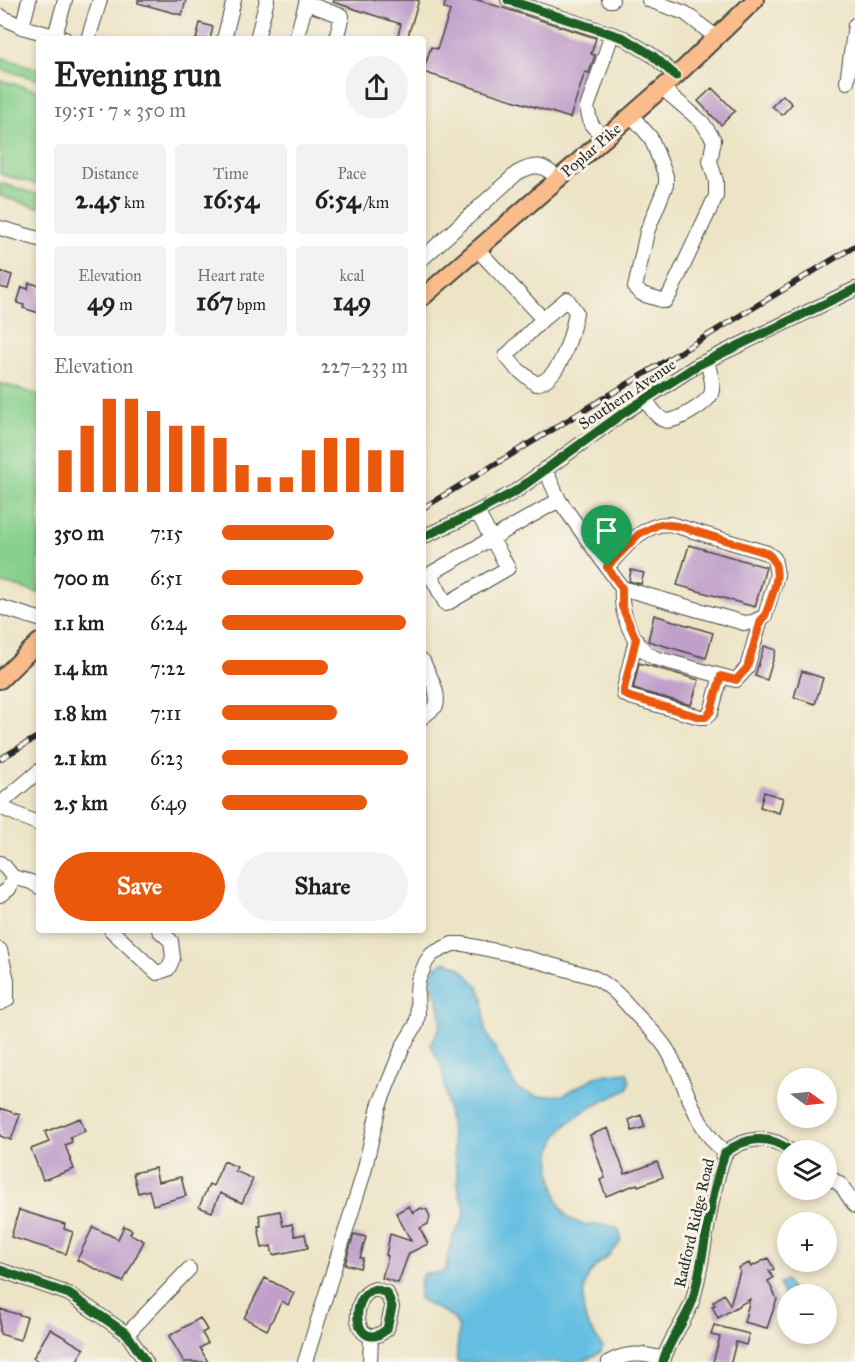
<!DOCTYPE html>
<meta charset="utf-8">
<style>
:root{--surface:#fff;--page:#f2f2f2;--text:#202124;--muted:#757577;--accent:#ea580c}
body{margin:0;font-family:"IM FELL Great Primer",serif;background:var(--page);color:var(--text);height:100vh;display:flex;flex-direction:column;font-size:22px;white-space:nowrap}
*{box-sizing:border-box;margin:0}
p{font-size:20px;color:var(--muted)}
.icon{flex:none;width:33px;height:33px;fill:none;stroke:currentColor;stroke-width:2;stroke-linecap:round;stroke-linejoin:round}
.map{position:relative;flex:1;overflow:hidden}
.sheet{position:absolute;left:36px;top:36px;width:390px;height:897px;display:flex;flex-direction:column;background:var(--surface);border-radius:6px;box-shadow:0 3px 9px #0003}
.sheet>*{flex:none}
.needle{width:39px;rotate:105deg}
.tools{position:absolute;left:777px;top:1068px;display:grid;gap:12px}
.tools a{display:grid;place-items:center;width:60px;height:60px;border-radius:50%;background:var(--surface);box-shadow:0 3px 9px #0003;font-size:30px}
.pin{position:absolute;display:grid;place-items:center;width:51px;height:51px;color:#fff;margin:-62px -26px;border-radius:50% 50% 50% 0;rotate:-45deg;box-shadow:0 0 6px #0007}
.pin .icon{rotate:45deg}
.round{display:grid;place-items:center;flex:none;width:63px;height:63px;border-radius:32px;background:var(--page)}
.summary{display:flex;align-items:center;justify-content:space-between;height:102px;padding:0 18px}
h1{font-size:33px;font-weight:700;line-height:45px}
.figures{display:grid;grid-template-columns:repeat(3,1fr);gap:9px;height:102px;padding:6px 18px}
.figures div{display:grid;align-content:center;border-radius:6px;background:var(--page);text-align:center}
.figures b{font-size:26px;font-weight:700}
.figures small{font-size:16px;font-weight:400}
.figures p{font-size:16px}
.chart{height:168px;padding:12px 18px}
.chart p{display:flex;justify-content:space-between}
.chart svg{width:100%;height:108px;margin-top:6px;stroke:var(--accent);stroke-width:6}
.button{display:flex;gap:12px;margin-top:auto;padding:12px 18px}
.button a{flex:1;height:69px;border-radius:36px;background:var(--accent);color:#fff;font-size:24px;font-weight:700;line-height:69px;text-align:center}
.button a+a{background:var(--page);color:var(--text)}
ul{padding:0 18px;list-style:none;font-size:20px}
li{display:grid;grid-template-columns:96px 72px 1fr;align-items:center;height:45px}
li i{height:15px;border-radius:8px;background:var(--accent)}
.map>svg:first-child{display:block}
</style>
<div class="map">
<svg width="855" height="1362" viewBox="0 0 855 1362">
<rect width="100%" height="100%" fill="#f7f3e8"/>
<filter id="ink" filterUnits="userSpaceOnUse"><feTurbulence type="fractalNoise" baseFrequency=".0167" numOctaves="2"/><feDisplacementMap in="SourceGraphic" scale="12" xChannelSelector="R" yChannelSelector="G"/><feConvolveMatrix kernelMatrix="1 2 1 2 8 2 1 2 1" color-interpolation-filters="sRGB"/></filter>
<filter id="wash" filterUnits="userSpaceOnUse"><feTurbulence type="fractalNoise" baseFrequency=".008" numOctaves="4" result="noise"/><feDisplacementMap in="SourceGraphic" scale="24" xChannelSelector="R" yChannelSelector="G"/><feGaussianBlur stdDeviation="1.35" result="paint"/><feColorMatrix in="noise" values="0 0 0 0 0 0 0 0 0 0 0 0 0 0 0 0 0 1.4 0 .05"/><feComposite in="paint" operator="in"/></filter>
<g filter="url(#wash)">
<rect width="100%" height="100%" fill="#ede4c6"/>
<path fill="#87d08c" stroke="#597e5c" stroke-width="1.5" d="M 0,57 L 39,69 L 39,80 L 0,69 Z
M 0,80 L 39,91 L 39,185 L 0,174 Z
M 0,183 L 39,195 L 39,208 L 0,196 Z
M 0,383 L 39,395 L 39,593 L 0,582 Z"/>
<path fill="#63bee1" stroke="#477486" stroke-width="1.5" d="M 445,961 L 458,966 L 478,986 L 483,997 L 485,1030 L 517,1089 L 537,1096 L 563,1095 L 599,1075 L 627,1072 C 631,1079 630,1083 627,1090 C 585,1110 539,1126 553,1182 C 556,1192 557,1203 564,1212 C 568,1219 578,1224 587,1225 C 597,1226 621,1220 621,1238 C 620,1249 598,1263 591,1272 C 583,1283 581,1307 586,1320 C 589,1330 598,1337 602,1347 L 601,1352 L 582,1362 L 457,1362 C 455,1350 460,1339 458,1327 C 454,1310 429,1310 419,1298 L 420,1281 L 424,1273 L 440,1273 L 446,1270 C 447,1260 448,1251 451,1241 C 458,1225 472,1215 460,1197 L 442,1067 L 430,1044 C 433,1039 438,1033 439,1028 C 444,1013 436,994 430,981 L 434,969 Z
M 786,1280 L 793,1293 L 788,1294 L 787,1301 L 783,1300 L 784,1294 L 779,1284 Z"/>
<g id="blocks">
<path fill="#c09fca" d="M 138,0 L 186,0 L 182,15 L 138,3 Z
M 334,0 L 419,0 L 407,39 L 397,39 L 401,24 L 333,2 Z
M 446,0 L 478,0 L 596,38 L 591,54 L 595,55 L 589,73 L 585,72 L 570,118 L 423,72 L 431,47 L 437,49 L 450,11 L 444,8 Z
M 200,23 L 213,27 L 210,39 L 196,39 Z
M 712,88 L 735,111 L 721,125 L 698,101 Z
M 783,95 L 792,104 L 782,115 L 772,106 Z
M 0,271 L 12,275 L 8,289 L 0,287 Z
M 29,283 L 39,285 L 39,313 L 23,308 L 24,305 L 17,303 L 22,287 L 28,289 Z
M 689,545 L 766,567 L 755,607 L 677,585 Z
M 631,570 L 644,573 L 641,584 L 629,581 Z
M 654,615 L 713,633 L 706,658 L 648,641 Z
M 764,646 L 776,650 L 767,680 L 755,676 Z
M 639,663 L 699,680 L 691,705 L 633,689 Z
M 802,671 L 823,678 L 815,704 L 794,697 Z
M 764,792 L 783,798 L 779,813 L 760,807 Z
M 0,1108 L 20,1115 L 11,1140 L 0,1136 Z
M 641,1115 L 645,1127 L 632,1131 L 629,1120 Z
M 80,1118 L 85,1131 L 70,1137 L 72,1142 L 65,1145 L 74,1169 L 43,1180 L 31,1149 L 49,1142 L 45,1132 Z
M 608,1128 L 625,1174 L 657,1162 L 663,1177 L 638,1186 L 637,1184 L 606,1196 L 600,1180 L 605,1178 L 590,1135 Z
M 224,1161 L 237,1167 L 235,1171 L 253,1179 L 242,1203 L 220,1193 L 212,1212 L 199,1207 L 209,1184 L 213,1186 Z
M 155,1168 L 158,1182 L 181,1177 L 186,1196 L 153,1205 L 149,1190 L 138,1193 L 133,1173 Z
M 409,1206 L 413,1213 L 421,1208 L 427,1210 L 430,1217 L 428,1224 L 420,1228 L 428,1244 L 409,1253 L 398,1283 L 382,1278 L 388,1256 L 386,1255 L 390,1234 L 411,1241 L 396,1213 Z
M 19,1210 L 65,1224 L 64,1229 L 73,1232 L 66,1254 L 11,1237 Z
M 280,1211 L 283,1226 L 292,1224 L 295,1236 L 305,1234 L 308,1248 L 273,1255 L 271,1246 L 262,1248 L 258,1226 L 261,1226 L 259,1215 Z
M 124,1226 L 132,1230 L 130,1234 L 144,1241 L 123,1282 L 77,1260 L 93,1227 L 118,1239 Z
M 354,1234 L 366,1237 L 360,1258 L 363,1258 L 360,1268 L 345,1264 Z
M 768,1258 L 774,1269 L 769,1271 L 773,1278 L 768,1281 L 777,1299 L 767,1328 L 744,1322 L 750,1299 L 718,1318 L 712,1306 L 715,1305 L 713,1302 L 724,1294 L 730,1305 L 740,1271 L 738,1268 L 749,1263 L 751,1267 Z
M 265,1278 L 294,1293 L 288,1305 L 282,1301 L 267,1330 L 244,1318 Z
M 0,1309 L 27,1317 L 20,1340 L 0,1334 Z
M 200,1318 L 207,1330 L 202,1333 L 208,1343 L 200,1348 L 208,1362 L 184,1362 L 169,1336 Z
M 714,1325 L 749,1334 L 746,1345 L 736,1342 L 731,1362 L 713,1362 L 720,1337 L 711,1335 Z
M 50,1329 L 84,1349 L 76,1362 L 40,1362 L 33,1358 Z"/>
</g>
</g>
<g filter="url(#ink)">
<use href="#blocks" fill-opacity="0" stroke="#484742" stroke-width="1.5"/>
<g fill="none" stroke-linecap="round" stroke-linejoin="round">
<defs>
<path id="minor" d="M 508,0 L 624,38 L 652,55 L 676,76
M 609,0 L 612,0
M 649,0 L 685,13 L 716,37
M 306,3 L 342,16 L 336,39
M 0,16 L 22,27 L 65,39
M 22,27 L 29,0
M 55,36 L 65,0
M 88,39 L 100,0
M 224,39 L 234,0
M 257,39 L 267,0
M 296,39 L 307,0
M 847,82 L 855,25
M 631,115 L 651,138 L 666,176 L 666,185 L 647,232 L 635,288 L 642,294 L 665,301 L 670,294 L 716,196 L 716,181 L 710,161 L 714,140 L 702,122 L 662,88
M 604,138 L 591,124 L 587,108 L 612,34
M 0,228 L 39,239
M 477,249 L 543,319 L 567,299 L 576,312 C 572,334 561,379 536,384 L 516,368 L 506,356 L 543,319
M 423,258 L 517,173 C 535,163 542,164 558,178
M 645,399 C 650,406 656,417 664,420 C 673,425 708,403 711,394 C 715,384 709,371 707,361
M 559,500 L 622,588 L 744,623 L 753,622 L 765,616 L 777,575 L 774,558 L 767,553 L 670,524 C 642,523 624,549 607,567
M 477,512 L 508,568 L 446,604 L 430,574 L 559,500 L 545,469
M 423,537 L 477,512 L 516,491 L 619,416 L 696,366 L 855,289
M 622,588 C 620,613 632,646 655,658 L 736,680 L 747,668 L 761,619
M 0,607 L 39,619
M 636,639 L 624,689 L 624,694 L 630,697 L 700,717 L 706,717 L 711,712 L 721,676
M 423,661 C 429,676 440,691 436,706 L 423,717
M 0,804 L 39,771
M 0,807 L 39,824
M 0,863 L 5,867 L 13,877 L 9,889 L 0,895
M 13,877 L 31,882 L 39,887
M 111,930 L 157,973 L 168,969 L 173,958 L 171,941 L 159,930
M 0,950 L 7,980 L 7,1000 L 0,1003
M 826,1175 L 841,1185 L 855,1206
M 0,1270 L 69,1294 L 127,1334 L 146,1362
M 375,1289 L 387,1293 L 392,1307 L 387,1329 C 356,1356 346,1297 375,1289 Z
M 127,1334 L 189,1269
M 305,1362 L 364,1172 L 379,1106 L 403,1046 L 416,1025 L 418,1015 L 417,991 L 418,981 L 426,962 L 432,954 L 452,944 L 463,944 L 520,956 L 590,976 C 607,982 621,997 633,1011 C 644,1024 660,1036 669,1053 C 688,1088 694,1126 725,1153
M 370,1362 L 371,1337
M 609,1362 C 627,1352 644,1353 663,1359
M 663,1362 C 668,1340 686,1322 693,1299 C 706,1251 708,1200 725,1153 C 745,1137 769,1134 789,1150"/>
<path id="major" d="M 423,297 L 676,76 L 755,0
M 0,680 L 39,642"/>
</defs>
<use href="#minor" stroke="#484742" stroke-width="16"/>
<use href="#major" stroke="#484742" stroke-width="20"/>
<use href="#minor" stroke="#fff" stroke-width="14"/>
<use href="#major" stroke="#f9bc8a" stroke-width="16"/>
<defs>
<path id="rail" d="M 423,508 L 855,246
M 0,759 L 39,736"/>
</defs>
<use href="#rail" stroke="#2b2b2b" stroke-width="6"/>
<use href="#rail" stroke="#f7f3e8" stroke-width="4" stroke-dasharray="11" stroke-linecap="butt"/>
<defs>
<path id="cycleway" d="M 508,0 L 624,38 L 652,55 L 676,76
M 423,537 L 477,512 L 516,491 L 619,416 L 696,366 L 855,289
M 0,1270 L 69,1294 L 127,1334 L 146,1362
M 375,1289 L 387,1293 L 392,1307 L 387,1329 C 356,1356 346,1297 375,1289 Z
M 663,1362 C 668,1340 686,1322 693,1299 C 706,1251 708,1200 725,1153 C 745,1137 769,1134 789,1150"/>
</defs>
<use href="#cycleway" stroke="#f7f3e8" stroke-width="13"/>
<use href="#cycleway" stroke="#1b5e20" stroke-width="9"/>
</g>
</g>
<g fill="none" stroke-linecap="round" stroke-linejoin="round" filter="url(#ink)">
<defs>
<path id="route" d="M 660,524 L 678,526 L 767,553 C 787,568 771,597 765,616 L 761,620 L 747,668 L 736,680 L 721,676 L 711,711 L 706,717 L 700,717 L 630,697 L 624,694 L 624,689 L 636,639 L 622,607 L 622,588 L 607,567 L 639,534 Z"/>
</defs>
<use href="#route" stroke="#fff" stroke-width="12"/>
<use href="#route" stroke="#ea580c" stroke-width="8"/>
</g>
<g text-anchor="middle" dominant-baseline="central" stroke-width="6" stroke-linejoin="round" paint-order="stroke">
<g font-size="16" fill="#2b2b2b" stroke="#f7f3e8">
<text transform="translate(591 150) rotate(-41)">Poplar Pike</text>
<text transform="translate(627 394) rotate(-34)">Southern Avenue</text>
<text transform="translate(694 1223) rotate(-77)">Radford Ridge Road</text>
</g>
</g>
</svg>
<div class="tools">
<a><svg class="needle" viewBox="-14 -14 28 28"><path d="M0-13l5 13h-10z" fill="#e53935"/><path d="M0 13l5-13h-10z" fill="#757577"/></svg></a>
<a><svg class="icon" aria-label="layers" viewBox="0 0 24 24"><path d="M12 4l9 5-9 5-9-5zM3 14l9 5 9-5"/></svg></a>
<a>+</a>
<a>−</a>
</div>
<div class="pin" style="left:607px;top:567px;background:#1e9e55"><svg class="icon" aria-label="arrive" viewBox="0 0 24 24"><path d="M6 21V4h12l-3 4 3 4H6"/></svg></div>
<section class="sheet">
<div class="summary"><div><h1>Evening run</h1><p>19:51 · 7 × 350 m</p></div><a class="round"><svg class="icon" aria-label="share" viewBox="0 0 24 24"><path d="M12 15V3M7 8l5-5 5 5M5 13v7h14v-7"/></svg></a></div>
<div class="figures">
<div><p>Distance</p><b>2.45<small> km</small></b></div>
<div><p>Time</p><b>16:54</b></div>
<div><p>Pace</p><b>6:54<small> /km</small></b></div>
</div>
<div class="figures">
<div><p>Elevation</p><b>49<small> m</small></b></div>
<div><p>Heart rate</p><b>167<small> bpm</small></b></div>
<div><p>kcal</p><b>149</b></div>
</div>
<div class="chart"><p><span>Elevation</span>227–233 m</p>
<svg viewBox="0 0 160 44" preserveAspectRatio="none"><path d="M5 44V27M15 44V17M25 44V6M35 44V6M45 44V11M55 44V17M65 44V17M75 44V22M85 44V33M95 44V38M105 44V38M115 44V27M125 44V22M135 44V22M145 44V27M155 44V27"/></svg>
</div>
<ul>
<li><b>350 m</b>7:15<i style="width:60%"></i></li>
<li><b>700 m</b>6:51<i style="width:76%"></i></li>
<li><b>1.1 km</b>6:24<i style="width:99%"></i></li>
<li><b>1.4 km</b>7:22<i style="width:57%"></i></li>
<li><b>1.8 km</b>7:11<i style="width:62%"></i></li>
<li><b>2.1 km</b>6:23<i style="width:100%"></i></li>
<li><b>2.5 km</b>6:49<i style="width:78%"></i></li>
</ul>
<div class="button"><a>Save</a><a>Share</a></div>
</section>
</div>
